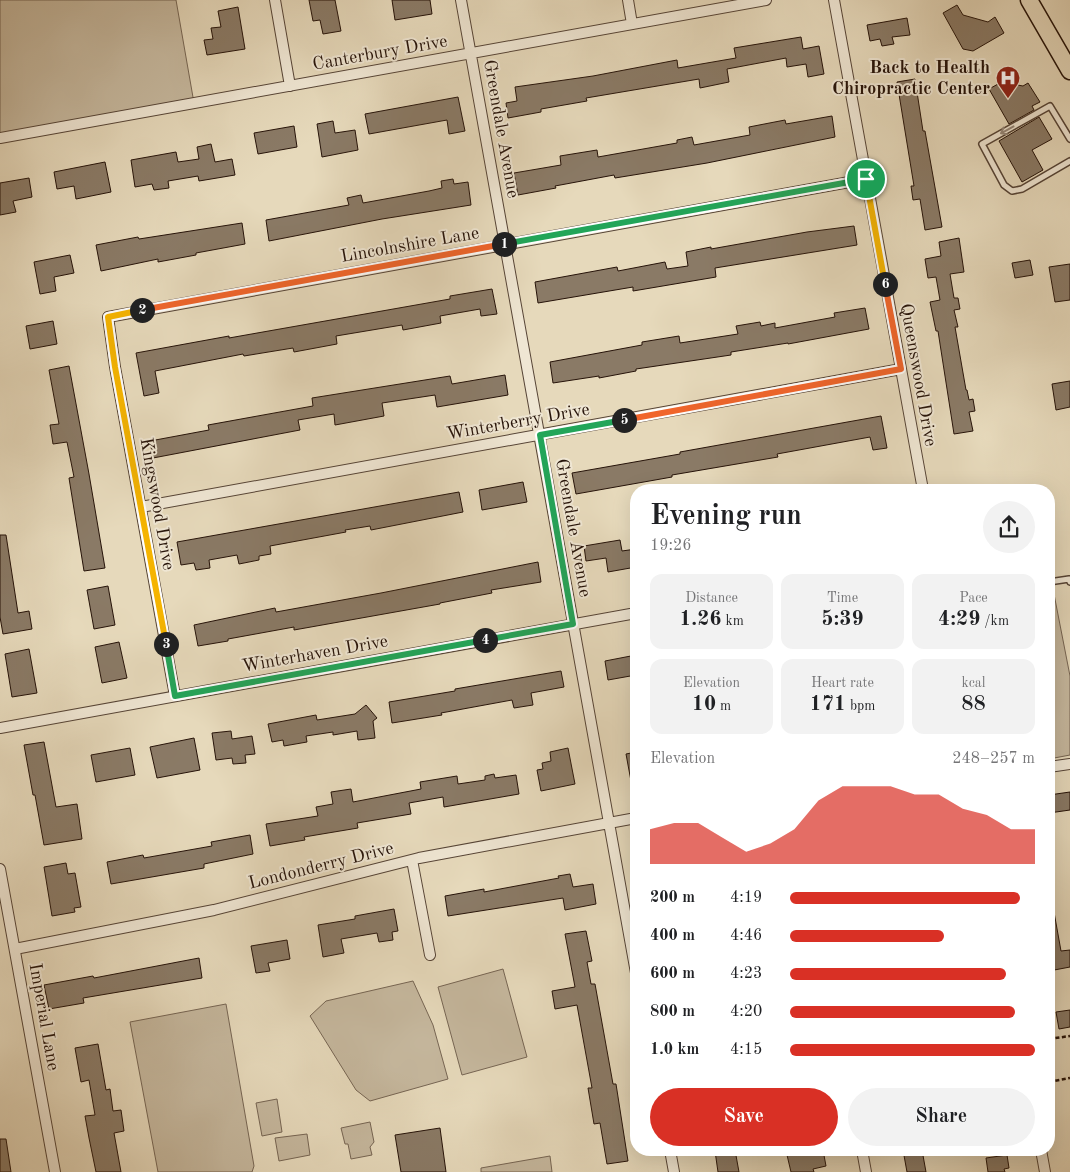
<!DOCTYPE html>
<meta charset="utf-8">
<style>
:root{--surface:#fff;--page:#f2f2f2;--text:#202124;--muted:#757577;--accent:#d93025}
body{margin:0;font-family:"Old Standard TT",serif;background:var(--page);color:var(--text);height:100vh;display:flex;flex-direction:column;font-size:19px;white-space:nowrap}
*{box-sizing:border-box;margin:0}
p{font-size:16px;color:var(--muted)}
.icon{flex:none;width:28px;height:28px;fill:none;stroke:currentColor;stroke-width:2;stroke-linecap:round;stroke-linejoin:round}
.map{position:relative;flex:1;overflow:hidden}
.sheet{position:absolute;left:630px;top:484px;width:425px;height:672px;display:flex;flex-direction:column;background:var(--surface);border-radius:20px;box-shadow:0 5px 20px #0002}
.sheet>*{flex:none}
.pin{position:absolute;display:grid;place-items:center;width:42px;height:42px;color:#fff;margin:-21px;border:2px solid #fff;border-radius:50%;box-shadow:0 1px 5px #0007}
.km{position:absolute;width:25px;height:25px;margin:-12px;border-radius:50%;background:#222;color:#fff;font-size:14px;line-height:25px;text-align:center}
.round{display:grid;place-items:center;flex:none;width:52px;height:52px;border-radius:26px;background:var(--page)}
.headline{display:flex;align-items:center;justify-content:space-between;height:85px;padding:0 20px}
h1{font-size:28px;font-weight:700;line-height:38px}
.stats{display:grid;grid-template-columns:repeat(3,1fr);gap:8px;height:85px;padding:5px 20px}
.stats div{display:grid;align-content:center;border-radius:12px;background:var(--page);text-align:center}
.stats b{font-size:21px;font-weight:700}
.stats small{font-size:14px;font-weight:400}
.stats p{font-size:14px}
.chart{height:140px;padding:10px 20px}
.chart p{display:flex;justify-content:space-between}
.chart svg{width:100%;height:90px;margin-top:5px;fill:var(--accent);opacity:.7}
.cta{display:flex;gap:10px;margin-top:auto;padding:10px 20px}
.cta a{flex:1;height:58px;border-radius:30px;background:var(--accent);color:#fff;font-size:20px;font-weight:700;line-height:58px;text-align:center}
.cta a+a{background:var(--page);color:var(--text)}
ul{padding:0 20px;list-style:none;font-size:16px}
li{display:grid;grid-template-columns:80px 60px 1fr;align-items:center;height:38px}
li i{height:12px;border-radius:6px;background:var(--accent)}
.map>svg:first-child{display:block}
</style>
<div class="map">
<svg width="1070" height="1172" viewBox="0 0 1070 1172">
<rect width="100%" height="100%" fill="#e6d9bb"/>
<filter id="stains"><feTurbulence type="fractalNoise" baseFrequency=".004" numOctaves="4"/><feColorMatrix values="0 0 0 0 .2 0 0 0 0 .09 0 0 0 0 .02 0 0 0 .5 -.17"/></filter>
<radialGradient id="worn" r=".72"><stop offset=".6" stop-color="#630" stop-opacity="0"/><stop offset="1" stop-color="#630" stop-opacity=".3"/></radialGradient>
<path fill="#c5b79d" stroke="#766553" d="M 0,0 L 176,0 L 194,103 L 0,138 Z
M 1053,589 L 1070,676 L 1070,755 L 1049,759 L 1049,590 Z
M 503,969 L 527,1057 L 462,1075 L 438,987 Z
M 413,981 L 433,1025 L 448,1079 L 370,1101 L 356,1090 L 310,1016 L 326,1001 Z
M 226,1004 L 254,1166 L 252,1172 L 158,1172 L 130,1022 Z
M 277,1099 L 282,1132 L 262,1136 L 256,1103 Z
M 370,1122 L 374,1142 L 370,1147 L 372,1155 L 351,1159 L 348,1144 L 345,1144 L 341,1128 Z
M 307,1134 L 310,1155 L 279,1161 L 275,1138 Z
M 550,1156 L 552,1172 L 481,1172 L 481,1168 Z"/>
<path fill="#8a7a66" stroke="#261309" d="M 309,0 L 335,0 L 341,31 L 323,34 L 320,20 L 313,21 Z
M 392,0 L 430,0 L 432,14 L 395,20 Z
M 957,5 L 963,15 L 988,22 L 995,17 L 1004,33 L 973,51 L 963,49 L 943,13 Z
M 238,7 L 245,49 L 207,55 L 204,40 L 213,39 L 211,28 L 221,27 L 218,11 Z
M 907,18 L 910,35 L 892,37 L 894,44 L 882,46 L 880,39 L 870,41 L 867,25 Z
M 801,37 L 803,49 L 819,46 L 824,74 L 808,77 L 806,64 L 787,67 L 786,58 L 727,69 L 729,82 L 700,88 L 699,79 L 586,98 L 587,101 L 541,109 L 541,112 L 508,118 L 506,103 L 517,101 L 515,87 L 593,76 L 677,60 L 678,68 L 736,58 L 734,48 Z
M 1009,78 L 1012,84 L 1023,86 L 1028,83 L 1040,102 L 1032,106 L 1034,110 L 1009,124 L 989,89 Z
M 915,79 L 923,131 L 925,131 L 942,227 L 925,230 L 920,199 L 913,200 L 911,186 L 914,186 L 897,82 Z
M 458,97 L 465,131 L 449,134 L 447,120 L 369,134 L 365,114 Z
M 832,116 L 835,137 L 707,163 L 615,178 L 614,175 L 555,186 L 556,188 L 518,195 L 514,173 L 561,165 L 560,156 L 597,150 L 598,157 L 677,143 L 677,140 L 692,137 L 694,145 L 750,135 L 749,127 L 785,120 L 786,124 Z
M 1039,117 L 1052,139 L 1032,150 L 1043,170 L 1022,182 L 999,141 Z
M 333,121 L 335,133 L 355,130 L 358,150 L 322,157 L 317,124 Z
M 294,126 L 297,147 L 258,154 L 254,133 Z
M 211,144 L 215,162 L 232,159 L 235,175 L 199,181 L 198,176 L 168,181 L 169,188 L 154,190 L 152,184 L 135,187 L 131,160 L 176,152 L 178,162 L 199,159 L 197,147 Z
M 105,162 L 111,192 L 76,199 L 74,186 L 57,189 L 54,172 Z
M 29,178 L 32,197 L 13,201 L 16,212 L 0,215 L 0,183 Z
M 453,179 L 454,184 L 468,182 L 471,205 L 382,219 L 269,241 L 266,220 L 349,205 L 347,198 L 361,195 L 363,203 L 429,191 L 442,188 L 441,181 Z
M 242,223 L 245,244 L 196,253 L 196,255 L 158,262 L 158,259 L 101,271 L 96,245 L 138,237 L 139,239 Z
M 854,226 L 857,245 L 715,268 L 716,277 L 633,291 L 633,287 L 538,303 L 535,282 L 617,267 L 618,271 L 665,262 L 667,269 L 688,266 L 686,252 L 711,247 L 711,249 L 807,232 Z
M 959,238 L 964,272 L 950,274 L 954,298 L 958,298 L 960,309 L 954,310 L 958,327 L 955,327 L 966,390 L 967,390 L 969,400 L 973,399 L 975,411 L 969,412 L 973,431 L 954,434 L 938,331 L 936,331 L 930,302 L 940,300 L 936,277 L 928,278 L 925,259 L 941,256 L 939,242 Z
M 70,255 L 74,273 L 54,277 L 56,291 L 40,294 L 34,262 Z
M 1030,260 L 1033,275 L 1015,278 L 1012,263 Z
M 1070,264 L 1070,300 L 1055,302 L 1049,267 Z
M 492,289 L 497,314 L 481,316 L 480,309 L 440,316 L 441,323 L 403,330 L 402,325 L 336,336 L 337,344 L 294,352 L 293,348 L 244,356 L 243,354 L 155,371 L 159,393 L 144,396 L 136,353 L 229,336 L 229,338 L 450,299 L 450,296 Z
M 865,308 L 869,329 L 788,344 L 788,343 L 731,352 L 731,355 L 636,369 L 636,371 L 599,378 L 599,376 L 553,383 L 550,362 L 642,345 L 642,342 L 679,336 L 680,343 L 738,334 L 736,326 L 760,322 L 761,326 L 775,323 L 775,328 L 835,317 L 834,313 Z
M 53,321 L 57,344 L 30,349 L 26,326 Z
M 69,366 L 89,474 L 105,568 L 84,571 L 69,478 L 74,477 L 67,442 L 53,444 L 50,425 L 59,424 L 49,370 Z
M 505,375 L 508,395 L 437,407 L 435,395 L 382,403 L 384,416 L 335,425 L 334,414 L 298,420 L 300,430 L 153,458 L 150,441 L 209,430 L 208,425 L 313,406 L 312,398 L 450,376 L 452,384 Z
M 1070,381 L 1070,407 L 1056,410 L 1052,384 Z
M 881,416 L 887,448 L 873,450 L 870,437 L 777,454 L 778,457 L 672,475 L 672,477 L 576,494 L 572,473 L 680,454 L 680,452 Z
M 523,482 L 527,502 L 482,510 L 479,490 Z
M 459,492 L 463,512 L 371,530 L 370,526 L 345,530 L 346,532 L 270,546 L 271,554 L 259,556 L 259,560 L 239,564 L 237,555 L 209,560 L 210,568 L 196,570 L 194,563 L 181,565 L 177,542 Z
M 0,535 L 6,535 L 18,613 L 29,611 L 32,629 L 3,634 L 0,617 Z
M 620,540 L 622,551 L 636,549 L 636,567 L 608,572 L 606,558 L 586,561 L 584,546 Z
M 538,562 L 541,582 L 491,590 L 492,593 L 440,603 L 440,604 L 294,630 L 294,627 L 228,639 L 228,641 L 198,646 L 194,625 L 275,608 L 276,612 L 381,593 Z
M 108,586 L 115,625 L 94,629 L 87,590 Z
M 119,642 L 127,678 L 102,683 L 95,647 Z
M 29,649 L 37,693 L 12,697 L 5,654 Z
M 636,655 L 636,675 L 608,680 L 605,661 Z
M 561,671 L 564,687 L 531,693 L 533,705 L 514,708 L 512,700 L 441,713 L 442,715 L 392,723 L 389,702 L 455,691 L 455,689 Z
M 366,705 L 377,718 L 373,721 L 375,738 L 358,740 L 357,731 L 333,735 L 333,732 L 306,736 L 307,742 L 284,746 L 283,740 L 272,742 L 268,724 L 316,715 L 317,720 L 355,714 Z
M 231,731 L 232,739 L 252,736 L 255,754 L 245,755 L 246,763 L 233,764 L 232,758 L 216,760 L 212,733 Z
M 194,738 L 200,770 L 157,778 L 150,747 Z
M 44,742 L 56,807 L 77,804 L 82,839 L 44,845 L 35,795 L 33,795 L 24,745 Z
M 130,748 L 135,775 L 96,782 L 91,755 Z
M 568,748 L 575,784 L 541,791 L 537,770 L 543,769 L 542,763 L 551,761 L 550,752 Z
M 636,752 L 636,781 L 631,781 L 626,754 Z
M 494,774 L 495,778 L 516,775 L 519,794 L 444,807 L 443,797 L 409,803 L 411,814 L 357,823 L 358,828 L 304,837 L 305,840 L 270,846 L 266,824 L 318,816 L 316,807 L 333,804 L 331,792 L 351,789 L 353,802 L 421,789 L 420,782 L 457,776 L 458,784 L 485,780 L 485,776 Z
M 1070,792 L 1070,810 L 1049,813 L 1049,795 Z
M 250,835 L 253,854 L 204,864 L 204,868 L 111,884 L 107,862 L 143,855 L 144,858 L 212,846 L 211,842 Z
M 66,863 L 68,874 L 75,873 L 81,907 L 74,908 L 75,912 L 52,916 L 44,867 Z
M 570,874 L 573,887 L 593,884 L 596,904 L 565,910 L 563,898 L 448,916 L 445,896 L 484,889 L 484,892 L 559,878 L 558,876 Z
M 394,909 L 398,931 L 392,932 L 393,940 L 379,942 L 377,933 L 341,939 L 344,953 L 323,957 L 318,925 L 355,919 L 355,916 Z
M 1054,912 L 1061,951 L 1070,950 L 1070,967 L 1049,971 L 1049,913 Z
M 586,931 L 592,961 L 587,962 L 591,984 L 595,984 L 613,1084 L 616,1084 L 628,1161 L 607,1164 L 600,1123 L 594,1124 L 588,1088 L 592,1088 L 577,1005 L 555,1009 L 552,991 L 575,987 L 565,934 Z
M 287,940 L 290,959 L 268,963 L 270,971 L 256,973 L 251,946 Z
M 199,958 L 202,978 L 83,998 L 84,1003 L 49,1009 L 44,985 L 93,976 L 94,978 Z
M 1070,1010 L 1070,1027 L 1059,1029 L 1056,1012 Z
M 98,1044 L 106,1090 L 110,1089 L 113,1111 L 121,1110 L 124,1131 L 114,1133 L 121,1172 L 96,1172 L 89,1138 L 85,1116 L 95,1115 L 89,1080 L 81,1082 L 75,1048 Z
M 440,1128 L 446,1172 L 401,1172 L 395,1135 Z
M 0,1139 L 6,1139 L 11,1172 L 0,1172 Z
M 723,1150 L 735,1150 L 739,1172 L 718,1172 L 715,1151 Z
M 813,1150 L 823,1150 L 826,1166 L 813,1169 L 814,1172 L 791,1172 L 787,1155 Z
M 903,1150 L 922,1150 L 926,1172 L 907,1172 Z
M 1007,1155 L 1009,1168 L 1004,1169 L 1005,1172 L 988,1172 L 986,1158 Z"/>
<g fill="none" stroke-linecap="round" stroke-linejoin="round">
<defs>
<path id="service" d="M 1070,139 L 1050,106 L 982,144 L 1004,185 L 1012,191 L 1022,189 L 1070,161
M 1049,582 L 1069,579 L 1070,582"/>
<path id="minor" d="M 275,0 L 290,86
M 461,0 L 636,973
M 628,0 L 632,24
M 834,0 L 923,490
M 0,138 L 766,0
M 141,507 L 901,369
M 175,696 L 115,367 L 108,317 L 866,179
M 0,728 L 636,613
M 1049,767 L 1070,764
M 412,860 L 430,955
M 0,869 L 55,1172
M 15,949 L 214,910 L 419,858 L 636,818
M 670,1150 L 674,1172
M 862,1150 L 866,1172
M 1041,1150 L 1045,1172"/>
<path id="trunk" d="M 1029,0 L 1070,71"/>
</defs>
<use href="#service" stroke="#564436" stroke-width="8"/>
<use href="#minor" stroke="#564436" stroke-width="12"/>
<use href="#trunk" stroke="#261309" stroke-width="19"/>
<path stroke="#261309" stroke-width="2.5" stroke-dasharray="4 2.5" stroke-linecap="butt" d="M 1049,1039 L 1070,1036
M 1049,1082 L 1070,1078"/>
<use href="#service" stroke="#efe6d3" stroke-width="5"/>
<use href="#minor" stroke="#efe6d3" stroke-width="10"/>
<use href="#trunk" stroke="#e6d9bb" stroke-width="16"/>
</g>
<defs><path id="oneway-shaft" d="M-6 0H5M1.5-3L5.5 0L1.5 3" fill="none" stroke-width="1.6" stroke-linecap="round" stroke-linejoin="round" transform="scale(1.25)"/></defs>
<use stroke="#958778" href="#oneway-shaft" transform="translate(1007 130) rotate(151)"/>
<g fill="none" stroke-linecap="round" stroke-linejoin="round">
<defs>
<path id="split-1" d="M 504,244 L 866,179"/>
<path id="split-2" d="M 142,310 L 504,244"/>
<path id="split-3" d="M 142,310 L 108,317 L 115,367 L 166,644"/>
<path id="split-4" d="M 166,644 L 175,696 L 485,640"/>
<path id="split-5" d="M 485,640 L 573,624 L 540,435 L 624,420"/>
<path id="split-6" d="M 624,420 L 901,369 L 885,284"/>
<path id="split-7" d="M 866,179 L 885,284"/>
</defs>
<use href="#split-1" stroke="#fff" stroke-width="10"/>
<use href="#split-2" stroke="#fff" stroke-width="10"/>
<use href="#split-3" stroke="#fff" stroke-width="10"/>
<use href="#split-4" stroke="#fff" stroke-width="10"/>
<use href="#split-5" stroke="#fff" stroke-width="10"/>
<use href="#split-6" stroke="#fff" stroke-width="10"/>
<use href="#split-7" stroke="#fff" stroke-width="10"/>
<use href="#split-1" stroke="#22a559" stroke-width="6"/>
<use href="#split-2" stroke="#f0652b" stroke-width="6"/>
<use href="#split-3" stroke="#f5b400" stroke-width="6"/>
<use href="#split-4" stroke="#22a559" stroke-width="6"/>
<use href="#split-5" stroke="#22a559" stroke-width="6"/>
<use href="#split-6" stroke="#f0652b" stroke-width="6"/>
<use href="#split-7" stroke="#f5b400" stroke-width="6"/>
</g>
<defs>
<symbol id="hospital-pin" viewBox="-11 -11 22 30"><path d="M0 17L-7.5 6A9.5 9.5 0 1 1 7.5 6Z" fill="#8f2418" stroke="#efe6d3"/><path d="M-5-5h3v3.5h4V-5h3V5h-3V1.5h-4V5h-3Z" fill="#fff"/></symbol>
</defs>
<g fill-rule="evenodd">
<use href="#hospital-pin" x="994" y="64" width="28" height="38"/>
</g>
<g text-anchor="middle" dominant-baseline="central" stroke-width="4" stroke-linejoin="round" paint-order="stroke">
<g font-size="18" fill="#261309" stroke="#efe6d3">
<text transform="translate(380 53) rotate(-10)">Canterbury Drive</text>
<text transform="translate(501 129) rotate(80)">Greendale Avenue</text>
<text transform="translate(410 245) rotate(-10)">Lincolnshire Lane</text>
<text transform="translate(918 375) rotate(80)">Queenswood Drive</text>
<text transform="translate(518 422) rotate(-10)">Winterberry Drive</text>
<text transform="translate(157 504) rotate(80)">Kingswood Drive</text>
<text transform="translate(573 528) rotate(80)">Greendale Avenue</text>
<text transform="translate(315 654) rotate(-10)">Winterhaven Drive</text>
<text transform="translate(321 866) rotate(-14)">Londonderry Drive</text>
<text transform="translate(44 1017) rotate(80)">Imperial Lane</text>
</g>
<g font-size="18" font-weight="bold" fill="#261309" stroke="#efe6d3" text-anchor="end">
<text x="990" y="68">Back to Health<tspan x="990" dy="21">Chiropractic Center</tspan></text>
</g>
</g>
<rect width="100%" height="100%" filter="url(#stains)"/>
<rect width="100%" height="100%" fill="url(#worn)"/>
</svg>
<div class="pin" style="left:866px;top:179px;background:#1e9e55"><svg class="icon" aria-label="arrive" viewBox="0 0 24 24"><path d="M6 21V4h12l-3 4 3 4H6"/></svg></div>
<b class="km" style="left:504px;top:244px">1</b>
<b class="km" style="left:142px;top:310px">2</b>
<b class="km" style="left:166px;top:644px">3</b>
<b class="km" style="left:485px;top:640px">4</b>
<b class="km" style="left:624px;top:420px">5</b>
<b class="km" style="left:885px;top:284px">6</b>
<section class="sheet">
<div class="headline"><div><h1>Evening run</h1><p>19:26</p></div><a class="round"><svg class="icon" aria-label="share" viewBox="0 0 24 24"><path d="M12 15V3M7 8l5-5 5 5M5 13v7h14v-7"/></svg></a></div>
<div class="stats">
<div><p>Distance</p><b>1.26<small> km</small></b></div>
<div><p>Time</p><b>5:39</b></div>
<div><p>Pace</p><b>4:29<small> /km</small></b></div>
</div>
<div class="stats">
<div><p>Elevation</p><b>10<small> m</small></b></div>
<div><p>Heart rate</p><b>171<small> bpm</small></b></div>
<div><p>kcal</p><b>88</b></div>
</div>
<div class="chart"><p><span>Elevation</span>248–257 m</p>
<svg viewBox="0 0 160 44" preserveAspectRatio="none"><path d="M0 44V27L10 24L20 24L30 31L40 38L50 34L60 27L70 13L80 6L90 6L100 6L110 10L120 10L130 17L140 20L150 27L160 27V44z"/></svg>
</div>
<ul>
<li><b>200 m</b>4:19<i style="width:94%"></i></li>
<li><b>400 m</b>4:46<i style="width:63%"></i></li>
<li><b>600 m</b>4:23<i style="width:88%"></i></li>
<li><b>800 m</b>4:20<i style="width:92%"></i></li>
<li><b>1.0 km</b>4:15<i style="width:100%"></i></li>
</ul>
<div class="cta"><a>Save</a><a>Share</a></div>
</section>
</div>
